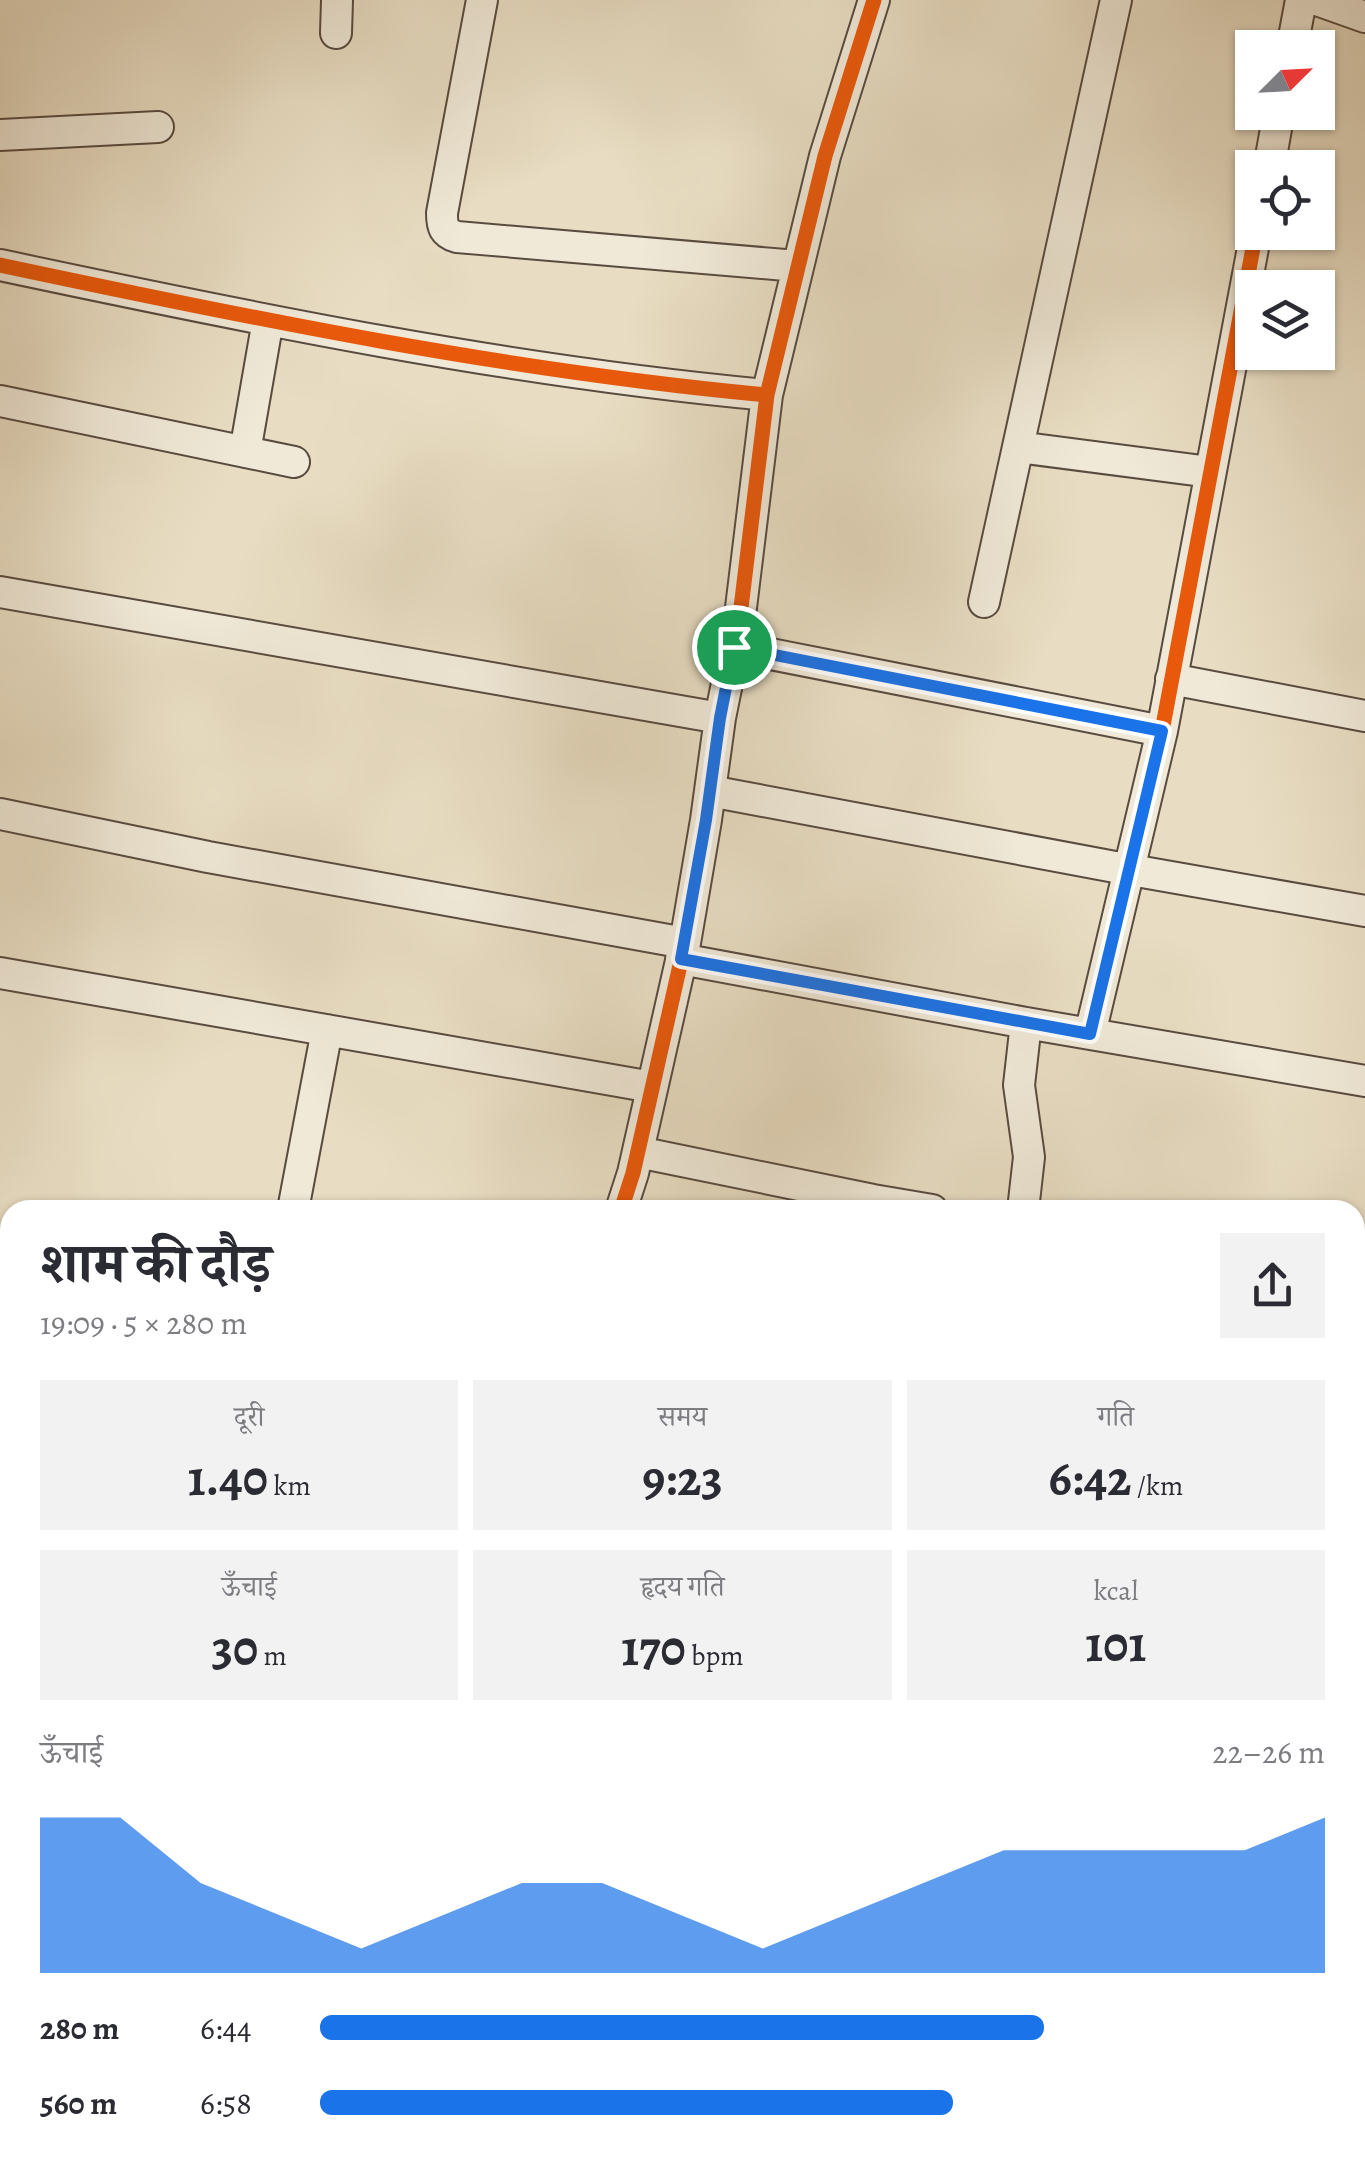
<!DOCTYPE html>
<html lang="hi">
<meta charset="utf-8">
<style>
:root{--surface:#fff;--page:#f2f2f3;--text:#2b2b33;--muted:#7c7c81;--accent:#1a73e8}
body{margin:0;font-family:Alegreya,"Noto Serif Devanagari",serif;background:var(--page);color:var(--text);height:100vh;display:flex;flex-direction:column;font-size:38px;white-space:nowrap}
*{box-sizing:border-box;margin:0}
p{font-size:32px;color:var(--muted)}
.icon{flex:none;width:55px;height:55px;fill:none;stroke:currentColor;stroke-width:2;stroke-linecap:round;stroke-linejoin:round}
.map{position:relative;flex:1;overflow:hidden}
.sheet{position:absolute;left:0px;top:1200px;width:1365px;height:962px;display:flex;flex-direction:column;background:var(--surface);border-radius:30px 30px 0 0;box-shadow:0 2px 8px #0004}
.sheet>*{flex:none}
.needle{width:65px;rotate:66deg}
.fabs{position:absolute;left:1235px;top:30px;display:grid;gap:20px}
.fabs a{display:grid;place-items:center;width:100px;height:100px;border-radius:0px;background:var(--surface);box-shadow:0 2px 8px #0004;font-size:50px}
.pin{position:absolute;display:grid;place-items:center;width:85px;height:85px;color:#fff;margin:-42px;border:5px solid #fff;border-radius:50%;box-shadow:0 2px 10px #0007}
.round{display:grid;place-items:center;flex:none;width:105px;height:105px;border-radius:0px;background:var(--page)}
.head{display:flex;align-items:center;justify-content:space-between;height:170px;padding:0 40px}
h1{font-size:55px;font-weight:700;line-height:75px}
.figures{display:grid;grid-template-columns:repeat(3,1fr);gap:15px;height:170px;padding:10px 40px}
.figures div{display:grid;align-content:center;border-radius:0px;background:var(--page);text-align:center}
.figures b{font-size:50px;font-weight:700}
.figures small{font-size:28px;font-weight:400}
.figures p{font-size:28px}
.chart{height:280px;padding:20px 40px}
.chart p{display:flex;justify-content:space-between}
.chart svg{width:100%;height:180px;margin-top:10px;fill:var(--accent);opacity:.7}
ul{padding:0 40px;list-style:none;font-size:32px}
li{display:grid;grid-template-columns:160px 120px 1fr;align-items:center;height:75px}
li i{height:25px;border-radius:12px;background:var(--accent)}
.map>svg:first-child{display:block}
</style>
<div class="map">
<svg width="1365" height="2161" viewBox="0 0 1365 2161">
<rect width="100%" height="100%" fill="#e8ddc3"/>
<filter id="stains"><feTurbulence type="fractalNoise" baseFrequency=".002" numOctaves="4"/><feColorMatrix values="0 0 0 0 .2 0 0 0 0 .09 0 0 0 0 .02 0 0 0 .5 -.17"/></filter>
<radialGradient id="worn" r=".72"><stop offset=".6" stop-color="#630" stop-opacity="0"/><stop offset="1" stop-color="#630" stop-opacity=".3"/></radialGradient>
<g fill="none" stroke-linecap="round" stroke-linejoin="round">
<defs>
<path id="minor" d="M 482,0 L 442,213 C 442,227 444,233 457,237 L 797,266
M 1317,0 L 1365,17
M 336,33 L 337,0
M 1292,48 L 1301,0
M 0,135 L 158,127
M 1269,168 L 1279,112
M 0,265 C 254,319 508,371 767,395
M 0,401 L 294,462
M 1018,447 L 1210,472
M 245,452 L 268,320
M 0,592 L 720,718
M 984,602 L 1116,0
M 735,647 L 1162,731
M 1171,679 L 1365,716
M 710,791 L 1131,870 L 1365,911
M 0,814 L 208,857 L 685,943
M 681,959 L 1026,1023 L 1365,1081
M 0,973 L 652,1087
M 1090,1034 L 1162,731 L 1256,232
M 638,1152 L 873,1200 L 932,1210
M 293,1210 L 327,1030
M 621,1210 L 633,1173 L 685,943 L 706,820 L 720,718 L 739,624 L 767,395 L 825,156 L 874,0
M 1023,1210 L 1029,1157 L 1019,1085 L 1026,1023
M 1355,1246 L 1365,1247
M 1355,1410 L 1365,1411
M 1355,1568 L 1365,1569
M 0,1734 L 10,1667
M 1355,1840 L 1365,1844
M 318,2161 L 320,2152
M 395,2161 L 427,2152
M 876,2161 L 917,2152"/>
</defs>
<use href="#minor" stroke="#594b40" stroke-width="34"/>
<use href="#minor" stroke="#f0e9d8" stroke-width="30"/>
<defs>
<path id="cycleway" d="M 0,265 C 254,319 508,371 767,395
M 1090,1034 L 1162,731 L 1256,232
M 621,1210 L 633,1173 L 685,943 L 706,820 L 720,718 L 739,624 L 767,395 L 825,156 L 874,0"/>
</defs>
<use href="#cycleway" stroke="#f0e9d8" stroke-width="21"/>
<use href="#cycleway" stroke="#e8590c" stroke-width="15"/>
</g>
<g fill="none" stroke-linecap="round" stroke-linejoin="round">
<defs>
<path id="route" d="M 734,647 L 1162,731 L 1090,1034 L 681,959 L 706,820 L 720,718 Z"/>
</defs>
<use href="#route" stroke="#fff" stroke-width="20"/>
<use href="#route" stroke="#1a73e8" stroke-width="12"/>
</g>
<rect width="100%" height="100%" filter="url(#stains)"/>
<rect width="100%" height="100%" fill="url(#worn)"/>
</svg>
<div class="fabs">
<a><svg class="needle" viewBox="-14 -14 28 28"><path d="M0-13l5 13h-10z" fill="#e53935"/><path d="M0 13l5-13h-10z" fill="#7c7c81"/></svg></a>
<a><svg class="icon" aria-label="locate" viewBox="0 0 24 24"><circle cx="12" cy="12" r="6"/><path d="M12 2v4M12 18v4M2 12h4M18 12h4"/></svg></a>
<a><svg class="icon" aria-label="layers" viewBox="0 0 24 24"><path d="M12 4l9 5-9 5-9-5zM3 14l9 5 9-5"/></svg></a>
</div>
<div class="pin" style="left:734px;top:647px;background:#1e9e55"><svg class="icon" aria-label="arrive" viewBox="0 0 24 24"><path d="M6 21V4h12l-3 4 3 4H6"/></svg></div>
<section class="sheet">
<div class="head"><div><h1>शाम की दौड़</h1><p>19:09 · 5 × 280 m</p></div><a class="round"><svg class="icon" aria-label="share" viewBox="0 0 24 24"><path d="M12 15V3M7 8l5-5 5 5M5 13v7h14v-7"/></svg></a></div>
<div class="figures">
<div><p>दूरी</p><b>1.40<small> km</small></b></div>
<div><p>समय</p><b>9:23</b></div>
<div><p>गति</p><b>6:42<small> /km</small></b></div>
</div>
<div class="figures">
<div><p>ऊँचाई</p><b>30<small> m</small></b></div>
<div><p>हृदय गति</p><b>170<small> bpm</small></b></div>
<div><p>kcal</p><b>101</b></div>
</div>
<div class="chart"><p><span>ऊँचाई</span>22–26 m</p>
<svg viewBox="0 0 160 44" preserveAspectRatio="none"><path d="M0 44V6L10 6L20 22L30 30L40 38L50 30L60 22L70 22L80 30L90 38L100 30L110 22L120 14L130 14L140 14L150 14L160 6V44z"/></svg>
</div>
<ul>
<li><b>280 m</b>6:44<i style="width:72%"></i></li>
<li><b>560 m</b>6:58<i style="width:63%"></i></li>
</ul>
</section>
</div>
